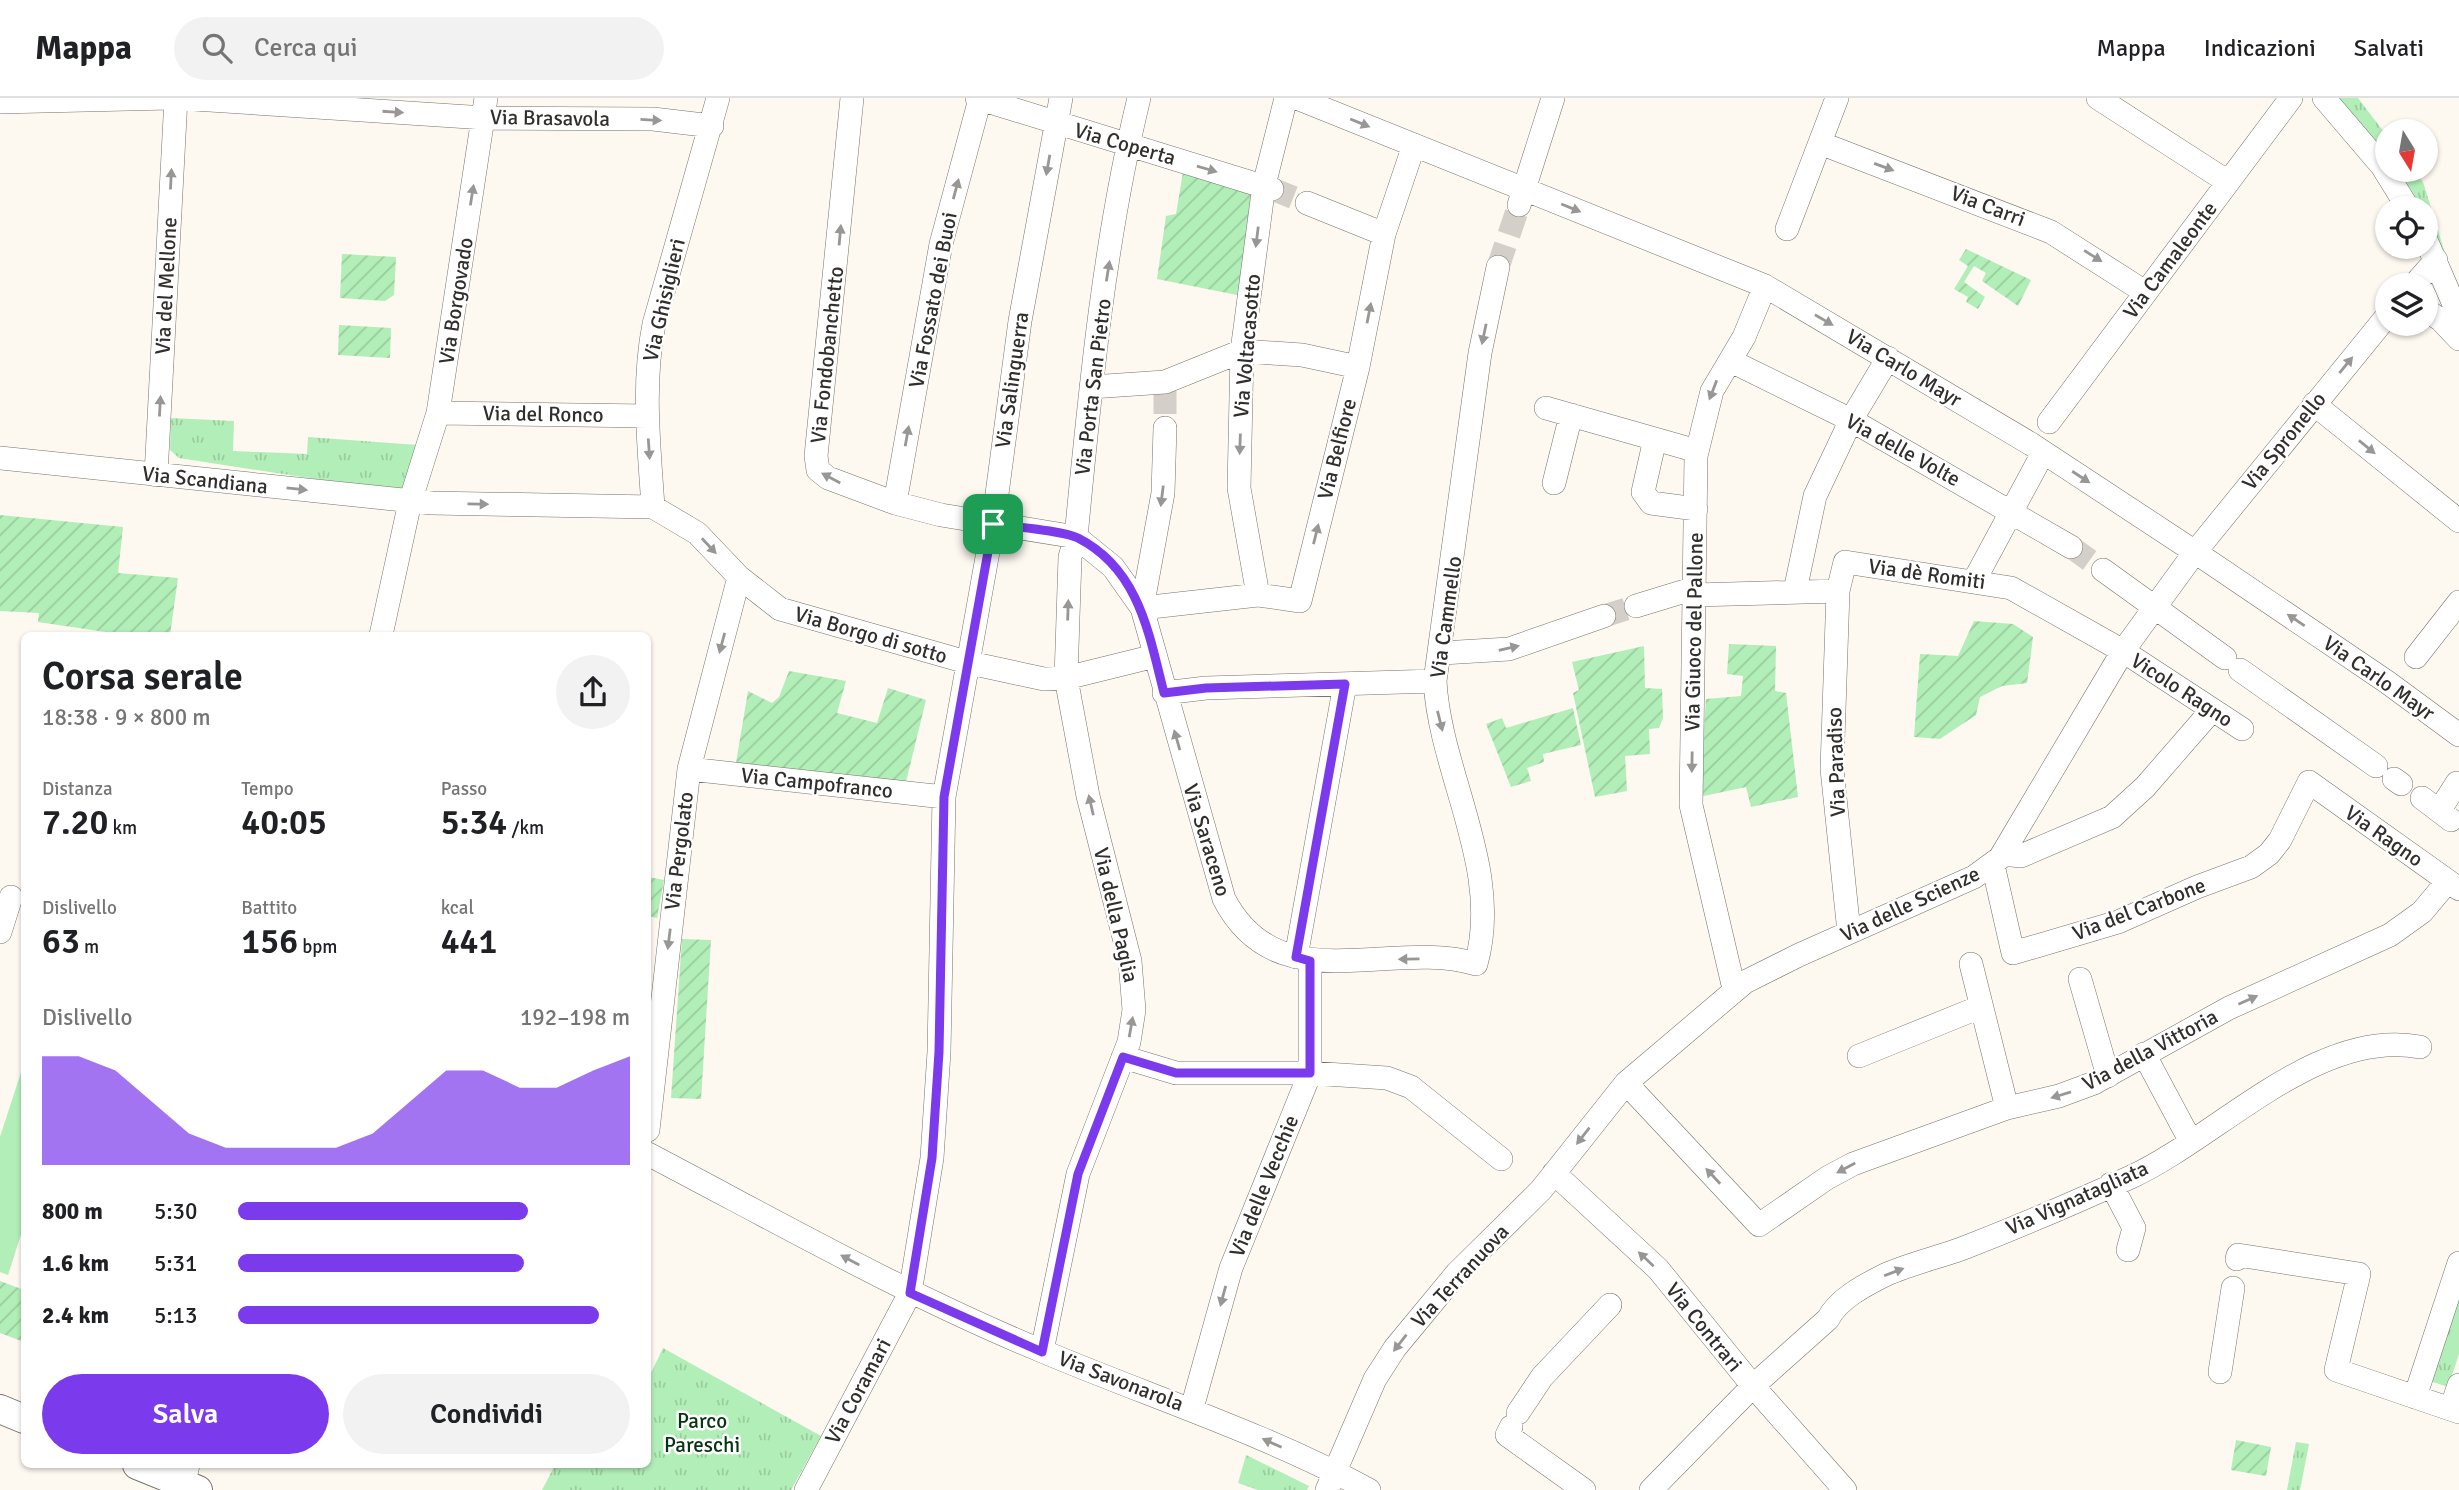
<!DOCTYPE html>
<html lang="it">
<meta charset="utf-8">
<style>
:root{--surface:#fff;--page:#f2f2f2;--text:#202124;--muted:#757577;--line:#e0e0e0;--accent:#7c3aed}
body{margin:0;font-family:Signika,sans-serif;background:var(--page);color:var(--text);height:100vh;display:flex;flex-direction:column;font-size:26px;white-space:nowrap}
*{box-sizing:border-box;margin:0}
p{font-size:23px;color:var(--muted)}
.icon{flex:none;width:38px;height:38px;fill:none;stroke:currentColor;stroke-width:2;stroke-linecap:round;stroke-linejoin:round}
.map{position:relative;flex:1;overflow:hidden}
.panel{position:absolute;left:21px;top:534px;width:630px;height:836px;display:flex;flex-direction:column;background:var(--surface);border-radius:10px;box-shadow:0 2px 5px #0004}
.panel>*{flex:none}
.needle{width:46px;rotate:169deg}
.controls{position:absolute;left:2375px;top:21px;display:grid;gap:14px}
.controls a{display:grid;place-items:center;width:63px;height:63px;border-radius:50%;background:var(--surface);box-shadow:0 2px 5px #0004;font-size:35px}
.pin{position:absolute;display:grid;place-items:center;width:60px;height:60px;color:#fff;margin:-30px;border-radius:14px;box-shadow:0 4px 10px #0006}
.round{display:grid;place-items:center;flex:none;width:74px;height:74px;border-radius:37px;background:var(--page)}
.head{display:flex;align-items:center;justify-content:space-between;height:119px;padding:0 21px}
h1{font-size:38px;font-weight:600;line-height:52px}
.stats{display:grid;grid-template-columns:repeat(3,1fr);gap:10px;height:119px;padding:7px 21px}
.stats div{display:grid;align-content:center}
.stats b{font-size:35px;font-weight:600}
.stats small{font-size:19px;font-weight:400}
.stats p{font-size:19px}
.chart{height:196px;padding:14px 21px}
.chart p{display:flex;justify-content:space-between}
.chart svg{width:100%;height:126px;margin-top:7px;fill:var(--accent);opacity:.7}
.primary-button{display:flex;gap:14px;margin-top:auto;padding:14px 21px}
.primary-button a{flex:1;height:80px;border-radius:42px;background:var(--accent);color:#fff;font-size:28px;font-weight:600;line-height:80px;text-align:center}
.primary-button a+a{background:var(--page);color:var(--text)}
ul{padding:0 21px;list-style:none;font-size:23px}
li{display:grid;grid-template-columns:112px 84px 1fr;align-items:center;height:52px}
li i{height:18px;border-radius:9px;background:var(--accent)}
header{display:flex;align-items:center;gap:42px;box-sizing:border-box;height:98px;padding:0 35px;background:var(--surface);border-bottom:2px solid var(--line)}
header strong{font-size:33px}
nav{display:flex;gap:38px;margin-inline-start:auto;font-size:24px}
.search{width:490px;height:63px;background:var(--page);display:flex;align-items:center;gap:18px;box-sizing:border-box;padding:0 24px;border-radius:38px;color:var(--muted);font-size:26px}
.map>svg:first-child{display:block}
</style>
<header>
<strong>Mappa</strong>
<div class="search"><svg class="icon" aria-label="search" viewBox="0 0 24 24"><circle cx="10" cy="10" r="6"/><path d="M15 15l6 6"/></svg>Cerca qui</div>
<nav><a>Mappa</a><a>Indicazioni</a><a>Salvati</a></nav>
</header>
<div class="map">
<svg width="2459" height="1392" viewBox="0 0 2459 1392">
<defs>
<pattern id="grass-tufts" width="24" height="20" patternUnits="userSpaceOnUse" patternTransform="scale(1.75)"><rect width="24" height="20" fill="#b2eeb7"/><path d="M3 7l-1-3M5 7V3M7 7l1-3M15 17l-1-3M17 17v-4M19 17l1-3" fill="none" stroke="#9acc9e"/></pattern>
<pattern id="garden-furrows" width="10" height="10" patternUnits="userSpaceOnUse" patternTransform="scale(1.75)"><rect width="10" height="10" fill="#b2eeb7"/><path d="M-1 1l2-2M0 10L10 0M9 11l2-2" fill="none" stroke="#9acc9e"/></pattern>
</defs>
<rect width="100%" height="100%" fill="#fdf8f0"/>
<path fill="url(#grass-tufts)" d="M 2337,0 L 2358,0 L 2387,38 L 2387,61 Z
M 2396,72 L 2414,72 L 2423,84 L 2459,200 L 2445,159 L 2426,119 L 2426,110 L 2421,110 L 2412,93 Z
M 171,320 L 234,323 L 233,353 L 307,356 L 308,339 L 418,347 L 405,395 L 179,360 L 170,352 Z
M 2459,1195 L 2459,1256 L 2448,1289 L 2430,1283 Z
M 663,1250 L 821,1338 L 791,1392 L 542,1392 L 555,1367 L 648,1367 L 648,1281 Z
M 2296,1344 L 2309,1346 L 2300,1392 L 2287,1392 Z
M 1246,1357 L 1309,1388 L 1307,1392 L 1258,1392 L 1238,1385 Z"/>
<path fill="url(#garden-furrows)" d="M 1183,74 L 1256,92 L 1242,198 L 1157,181 L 1166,118 L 1176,116 Z
M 1966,151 L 2031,182 L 2018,208 L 1982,183 L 1986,175 L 1974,168 L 1964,184 L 1985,199 L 1978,211 L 1966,204 L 1968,199 L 1954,191 L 1968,168 L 1959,162 Z
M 342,156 L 396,159 L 394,197 L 385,203 L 340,200 Z
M 339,227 L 391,230 L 390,260 L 338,257 Z
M 0,417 L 123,429 L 118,475 L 178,480 L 170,537 L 126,537 L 38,524 L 39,515 L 0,513 Z
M 1974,523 L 2013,526 L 2033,539 L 2027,585 L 2002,588 L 1980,599 L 1976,617 L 1940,641 L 1914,639 L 1920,556 L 1958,558 Z
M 1729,546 L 1776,548 L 1775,593 L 1786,595 L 1798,699 L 1751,709 L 1746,689 L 1699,699 L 1706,601 L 1741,598 L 1743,578 L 1727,576 Z
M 1644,548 L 1645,590 L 1662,591 L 1663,620 L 1659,630 L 1649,631 L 1650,656 L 1625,658 L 1627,693 L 1595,699 L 1573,595 L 1579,592 L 1572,564 Z
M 789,573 L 846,583 L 837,615 L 877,625 L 888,590 L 926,602 L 905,688 L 735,671 L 748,593 L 772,605 L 779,599 Z
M 1573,610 L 1581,647 L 1543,656 L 1544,664 L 1527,670 L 1531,683 L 1511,689 L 1486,626 L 1502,620 L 1506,630 Z
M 648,779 L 664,782 L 657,820 L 648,818 Z
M 682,841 L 711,842 L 701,1001 L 671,1000 Z
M 0,1183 L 24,1192 L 24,1244 L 0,1235 Z
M 2236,1342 L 2271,1349 L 2266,1378 L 2231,1372 Z"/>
<path fill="#b2eeb7" d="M 24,965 L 24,1127 L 8,1177 L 0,1174 L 0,1039 Z"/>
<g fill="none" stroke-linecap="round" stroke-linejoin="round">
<path stroke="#d4d0c9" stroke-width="23" stroke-dasharray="23 11" stroke-linecap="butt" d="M 1272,91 L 1307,105
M 1498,169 L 1519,107
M 1165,293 L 1165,330
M 2071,449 L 2103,472
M 1604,518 L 1636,508"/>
<defs>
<path id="minor" d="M 178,0 L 485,20 L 653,21 L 712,28
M 852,0 L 816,358 L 818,372 L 828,380 L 895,405 L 941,417 L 1076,439 L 1113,469 L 1142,510 L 1224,801 C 1278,905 1390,840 1476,866 C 1503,771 1440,676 1435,583 L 1480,255 L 1498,169
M 977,0 L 1272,91
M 1297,0 L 1765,188 L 2031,346 L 2195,454 L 2387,584 L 2459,637
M 2098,0 L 2228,84
M 2324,0 L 2382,68 L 2408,110
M 0,4 L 170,0
M 1820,45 L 2051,134 L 2145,194
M 1307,105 L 1384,136
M 1519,107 L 1553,0
M 1787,131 L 1837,0
M 2426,142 L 2459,218
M 2414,187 L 2436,162
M 2426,212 L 2441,222 L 2459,241
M 1731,263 L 1851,322 L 2071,449
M 1091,289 L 1165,284 L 1242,253 L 1302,257 L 1358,269
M 2314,306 L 2459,423
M 1546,310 L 1655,341
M 438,315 L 647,318
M 2049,324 L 2291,0
M 1165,330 L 1163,395 L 1142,510 L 1258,497 L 1300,503 L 1358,269 L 1384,136 L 1414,47
M 0,360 L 432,405 L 653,409 L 697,435 L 739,479 L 780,511 L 970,565 L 1044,581 L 1066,580 L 1155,558
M 156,377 L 176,0
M 1554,385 L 1571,317
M 895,405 L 941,146 L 980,1
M 653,409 C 649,347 642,287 654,226 L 718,0
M 1696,411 L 1651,405 L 1643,394 L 1655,341 L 1697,353
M 2103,472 L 2225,560
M 1974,483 L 2043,355
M 1795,493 L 1815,398 L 1851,322 L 1888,260
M 1838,493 L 1832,671 L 1849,834
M 1258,497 L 1239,390 L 1242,253 L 1264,87 L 1286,0
M 1695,497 L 1838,493 L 1845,464 L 2011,490 L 2123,553 L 2242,631
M 1636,508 L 1695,490
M 381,537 L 410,404 L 438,315 L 486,0
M 1442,555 L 1509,551 L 1604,518
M 2416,559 L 2459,504
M 2240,572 L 2376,668
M 1164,595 L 1206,590 L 1435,583
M 689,671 L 944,699
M 2394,681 L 2401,686
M 2422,700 L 2451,722
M 2439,713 L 2457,685
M 2003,756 L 2021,758 L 2112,719 L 2145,689 L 2212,612
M 1993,767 L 2013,855 L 2118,824 L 2197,789 L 2251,769 L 2269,756 L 2280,742 L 2309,684 L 2459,791
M 0,834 L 11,799
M 1296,859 L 1345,586
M 1971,866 L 2007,1010
M 2080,881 L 2108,978
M 1734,891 L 1691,707 L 1696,358 L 1712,293 L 1744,239 L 1765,188
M 2144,956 L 2190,1042
M 1859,958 L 1980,909
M 1123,959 L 1176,975 L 1310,975 L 1387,980 L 1411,989 L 1501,1061
M 1626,985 L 1759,1127 L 1827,1080 L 1853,1066 L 2007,1010 L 2059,998 L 2094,985 L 2229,910 L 2390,837 L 2422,814 L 2448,783
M 648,1032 L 689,671 L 739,479
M 648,1056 C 778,1124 906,1197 1042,1253 C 1151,1299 1264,1335 1369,1392
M 1554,1075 L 1658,1171 L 1753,1288 L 1845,1392
M 2111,1086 L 2134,1130 L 2128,1152
M 2237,1161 L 2238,1157 L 2359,1176 L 2336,1272 L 2459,1314
M 1042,1253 L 1078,1076 L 1129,944 L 1134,912 L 1130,863 L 1088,698 L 1066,580 L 1070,459 L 1076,439 C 1090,293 1104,143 1139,0
M 2220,1274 L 2233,1190
M 2415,1299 L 2459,1165
M 1192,1310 L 1231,1170 L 1310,975 L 1310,863
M 2451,1311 L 2459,1287
M 1518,1315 L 1542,1279 L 1610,1207
M 1511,1329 L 1507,1337 L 1584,1392
M 182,1392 L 188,1367
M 806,1392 L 910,1195 L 932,1060 L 939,954 L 944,699 L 993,426 L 1020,223 L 1061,0
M 1327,1392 L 1375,1281 L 1395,1250 L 1457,1175 L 1541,1092 L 1626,985 L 1745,884 L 1799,857 L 1974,779 L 2000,760 L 2123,553 L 2195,454 L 2387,218
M 1651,1392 L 1753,1288 L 1828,1221 C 1838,1201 1865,1187 1885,1177 C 1909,1166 1936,1160 1961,1151 C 2018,1129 2076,1104 2131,1079 C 2218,1039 2318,929 2420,949"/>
<path id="tertiary" d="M 0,1311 L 24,1321
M 137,1367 L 198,1392"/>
</defs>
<use href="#minor" stroke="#77736c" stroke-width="24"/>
<use href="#tertiary" stroke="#77736c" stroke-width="30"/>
<use href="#minor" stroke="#fff" stroke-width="23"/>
<use href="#tertiary" stroke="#fff" stroke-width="28"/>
</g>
<defs><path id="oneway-solid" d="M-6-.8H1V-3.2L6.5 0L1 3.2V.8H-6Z" transform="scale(1.75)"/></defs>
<g fill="#989796">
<use href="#oneway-solid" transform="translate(393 14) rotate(4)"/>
<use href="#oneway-solid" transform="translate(651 22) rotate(3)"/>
<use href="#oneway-solid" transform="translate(1360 25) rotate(22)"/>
<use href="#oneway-solid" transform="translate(1048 67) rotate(100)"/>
<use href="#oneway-solid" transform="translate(1884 69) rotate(20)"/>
<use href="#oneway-solid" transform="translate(1207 71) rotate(16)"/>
<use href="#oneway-solid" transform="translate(171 81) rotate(-87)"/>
<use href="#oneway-solid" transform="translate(956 91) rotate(-75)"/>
<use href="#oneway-solid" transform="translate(472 97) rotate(-81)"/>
<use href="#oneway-solid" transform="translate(1571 110) rotate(22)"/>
<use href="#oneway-solid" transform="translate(840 137) rotate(-85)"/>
<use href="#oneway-solid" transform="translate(1257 139) rotate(97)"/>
<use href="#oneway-solid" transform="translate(2093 158) rotate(32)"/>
<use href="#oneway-solid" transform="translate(1108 173) rotate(-81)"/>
<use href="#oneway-solid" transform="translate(1369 215) rotate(-79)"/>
<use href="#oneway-solid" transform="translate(1824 222) rotate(30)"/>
<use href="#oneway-solid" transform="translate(1484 236) rotate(102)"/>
<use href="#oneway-solid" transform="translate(2346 267) rotate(-51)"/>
<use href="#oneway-solid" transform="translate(1713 292) rotate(111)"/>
<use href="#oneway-solid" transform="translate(160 308) rotate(-87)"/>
<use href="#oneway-solid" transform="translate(907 338) rotate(-80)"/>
<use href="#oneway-solid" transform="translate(1240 346) rotate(92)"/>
<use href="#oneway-solid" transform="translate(2367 349) rotate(39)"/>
<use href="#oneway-solid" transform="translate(649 351) rotate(86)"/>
<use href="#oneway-solid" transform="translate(2081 379) rotate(33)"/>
<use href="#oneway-solid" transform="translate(831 380) rotate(-152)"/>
<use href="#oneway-solid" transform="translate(297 391) rotate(6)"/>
<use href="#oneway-solid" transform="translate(1162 398) rotate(97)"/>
<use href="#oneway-solid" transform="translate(478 406) rotate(1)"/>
<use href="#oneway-solid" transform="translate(1316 436) rotate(-76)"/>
<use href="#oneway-solid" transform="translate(709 448) rotate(47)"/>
<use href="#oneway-solid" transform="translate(1068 512) rotate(-88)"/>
<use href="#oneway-solid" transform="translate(2296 522) rotate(-146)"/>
<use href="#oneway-solid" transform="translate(722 545) rotate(105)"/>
<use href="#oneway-solid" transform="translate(1509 550) rotate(-13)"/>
<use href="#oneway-solid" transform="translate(1440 623) rotate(76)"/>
<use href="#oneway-solid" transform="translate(1177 642) rotate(-106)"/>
<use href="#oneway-solid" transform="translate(1692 664) rotate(91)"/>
<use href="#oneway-solid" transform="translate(1091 707) rotate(-103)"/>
<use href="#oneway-solid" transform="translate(669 841) rotate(97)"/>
<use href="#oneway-solid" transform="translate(1409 861) rotate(179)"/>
<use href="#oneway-solid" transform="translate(2248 902) rotate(-24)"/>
<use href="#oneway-solid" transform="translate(1131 929) rotate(-80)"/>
<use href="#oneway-solid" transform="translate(2061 997) rotate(163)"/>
<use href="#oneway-solid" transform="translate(1583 1038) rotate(128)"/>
<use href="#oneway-solid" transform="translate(1846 1070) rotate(152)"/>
<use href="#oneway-solid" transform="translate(1713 1078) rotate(-133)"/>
<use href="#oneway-solid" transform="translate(1646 1161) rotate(-137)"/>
<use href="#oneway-solid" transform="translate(850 1162) rotate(-152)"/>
<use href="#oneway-solid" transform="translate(1894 1174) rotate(-21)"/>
<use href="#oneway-solid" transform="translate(1223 1198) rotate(105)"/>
<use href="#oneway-solid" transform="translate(1400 1245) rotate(128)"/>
<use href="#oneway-solid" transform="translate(1272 1345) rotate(-156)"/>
</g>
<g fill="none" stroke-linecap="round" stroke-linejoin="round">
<defs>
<path id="route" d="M 993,426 C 1013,429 1061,432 1078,440 C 1139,471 1149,536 1164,595 L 1206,590 L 1345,586 L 1296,859 L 1310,863 L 1310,975 L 1176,975 L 1123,959 L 1078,1076 L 1042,1254 L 910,1195 L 932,1060 L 939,954 L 944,699 Z"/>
</defs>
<use href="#route" stroke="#fff" stroke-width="14"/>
<use href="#route" stroke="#7c3aed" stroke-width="9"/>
</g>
<g text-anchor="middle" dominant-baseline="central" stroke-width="5" stroke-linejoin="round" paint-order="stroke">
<g font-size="21" fill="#312f2d" stroke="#fff">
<text transform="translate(550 20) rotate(1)">Via Brasavola</text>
<text transform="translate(1125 46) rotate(16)">Via Coperta</text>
<text transform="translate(1988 108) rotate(21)">Via Carri</text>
<text transform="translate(2170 162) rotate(-53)">Via Camaleonte</text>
<text transform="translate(166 188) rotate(-87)">Via del Mellone</text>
<text transform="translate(664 202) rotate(-77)">Via Ghisiglieri</text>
<text transform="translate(933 202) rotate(-79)">Via Fossato dei Buoi</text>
<text transform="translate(456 203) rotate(-81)">Via Borgovado</text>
<text transform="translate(1247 248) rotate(-85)">Via Voltacasotto</text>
<text transform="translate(827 257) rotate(-84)">Via Fondobanchetto</text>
<text transform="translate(1904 270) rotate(31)">Via Carlo Mayr</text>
<text transform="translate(1012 282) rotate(-82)">Via Salinguerra</text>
<text transform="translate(1093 289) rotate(-83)">Via Porta San Pietro</text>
<text transform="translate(543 316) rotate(1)">Via del Ronco</text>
<text transform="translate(2284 343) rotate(-51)">Via Spronello</text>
<text transform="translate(1337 351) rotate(-76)">Via Belfiore</text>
<text transform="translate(1903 352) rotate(29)">Via delle Volte</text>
<text transform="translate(205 382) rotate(6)">Via Scandiana</text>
<text transform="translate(1927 476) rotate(8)">Via dè Romiti</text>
<text transform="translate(1446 519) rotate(-82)">Via Cammello</text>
<text transform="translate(1694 534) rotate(-89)">Via Giuoco del Pallone</text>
<text transform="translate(871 537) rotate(16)">Via Borgo di sotto</text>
<text transform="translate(2379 580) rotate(35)">Via Carlo Mayr</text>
<text transform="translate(2182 592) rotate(33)">Vicolo Ragno</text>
<text transform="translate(1836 664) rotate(-92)">Via Paradiso</text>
<text transform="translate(817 685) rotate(6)">Via Campofranco</text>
<text transform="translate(2384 738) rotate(35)">Via Ragno</text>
<text transform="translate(1207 742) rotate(73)">Via Saraceno</text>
<text transform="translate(679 753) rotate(-83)">Via Pergolato</text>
<text transform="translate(1910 806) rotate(-25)">Via delle Scienze</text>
<text transform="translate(2139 811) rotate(-21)">Via del Carbone</text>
<text transform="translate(1116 817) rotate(77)">Via della Paglia</text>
<text transform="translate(2150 952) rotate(-28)">Via della Vittoria</text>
<text transform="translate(1264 1088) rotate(-68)">Via delle Vecchie</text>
<text transform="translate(2077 1100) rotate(-24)">Via Vignatagliata</text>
<text transform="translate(1460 1178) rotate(-47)">Via Terranuova</text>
<text transform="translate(1704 1229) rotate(51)">Via Contrari</text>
<text transform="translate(1121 1283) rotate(21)">Via Savonarola</text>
<text transform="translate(858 1293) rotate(-62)">Via Coramari</text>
</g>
<g font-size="21" fill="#03350f" stroke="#fff">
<text x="702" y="1323">Parco<tspan x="702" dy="24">Pareschi</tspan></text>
</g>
</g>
</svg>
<div class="controls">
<a><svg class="needle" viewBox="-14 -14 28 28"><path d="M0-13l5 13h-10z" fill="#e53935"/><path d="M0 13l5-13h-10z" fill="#757577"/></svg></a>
<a><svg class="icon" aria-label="locate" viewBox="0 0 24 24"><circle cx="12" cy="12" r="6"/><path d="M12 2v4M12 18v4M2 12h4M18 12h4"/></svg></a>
<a><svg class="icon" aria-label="layers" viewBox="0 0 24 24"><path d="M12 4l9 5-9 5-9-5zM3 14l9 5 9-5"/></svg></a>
</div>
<div class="pin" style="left:993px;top:426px;background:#1e9e55"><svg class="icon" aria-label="arrive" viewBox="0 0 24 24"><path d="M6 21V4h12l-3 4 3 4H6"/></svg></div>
<section class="panel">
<div class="head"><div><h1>Corsa serale</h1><p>18:38 · 9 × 800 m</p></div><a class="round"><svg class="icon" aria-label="share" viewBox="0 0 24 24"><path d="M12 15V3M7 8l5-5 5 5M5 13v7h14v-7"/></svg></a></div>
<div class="stats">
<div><p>Distanza</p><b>7.20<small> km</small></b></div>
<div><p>Tempo</p><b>40:05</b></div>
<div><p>Passo</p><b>5:34<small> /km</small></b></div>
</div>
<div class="stats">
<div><p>Dislivello</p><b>63<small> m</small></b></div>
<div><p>Battito</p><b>156<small> bpm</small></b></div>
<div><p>kcal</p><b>441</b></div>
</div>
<div class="chart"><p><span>Dislivello</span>192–198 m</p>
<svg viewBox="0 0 160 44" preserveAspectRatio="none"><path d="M0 44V6L10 6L20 11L30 22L40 33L50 38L60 38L70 38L80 38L90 33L100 22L110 11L120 11L130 17L140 17L150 11L160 6V44z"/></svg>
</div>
<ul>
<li><b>800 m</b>5:30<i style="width:74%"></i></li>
<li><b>1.6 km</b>5:31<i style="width:73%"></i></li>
<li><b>2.4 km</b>5:13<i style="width:92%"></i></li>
</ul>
<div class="primary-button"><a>Salva</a><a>Condividi</a></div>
</section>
</div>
